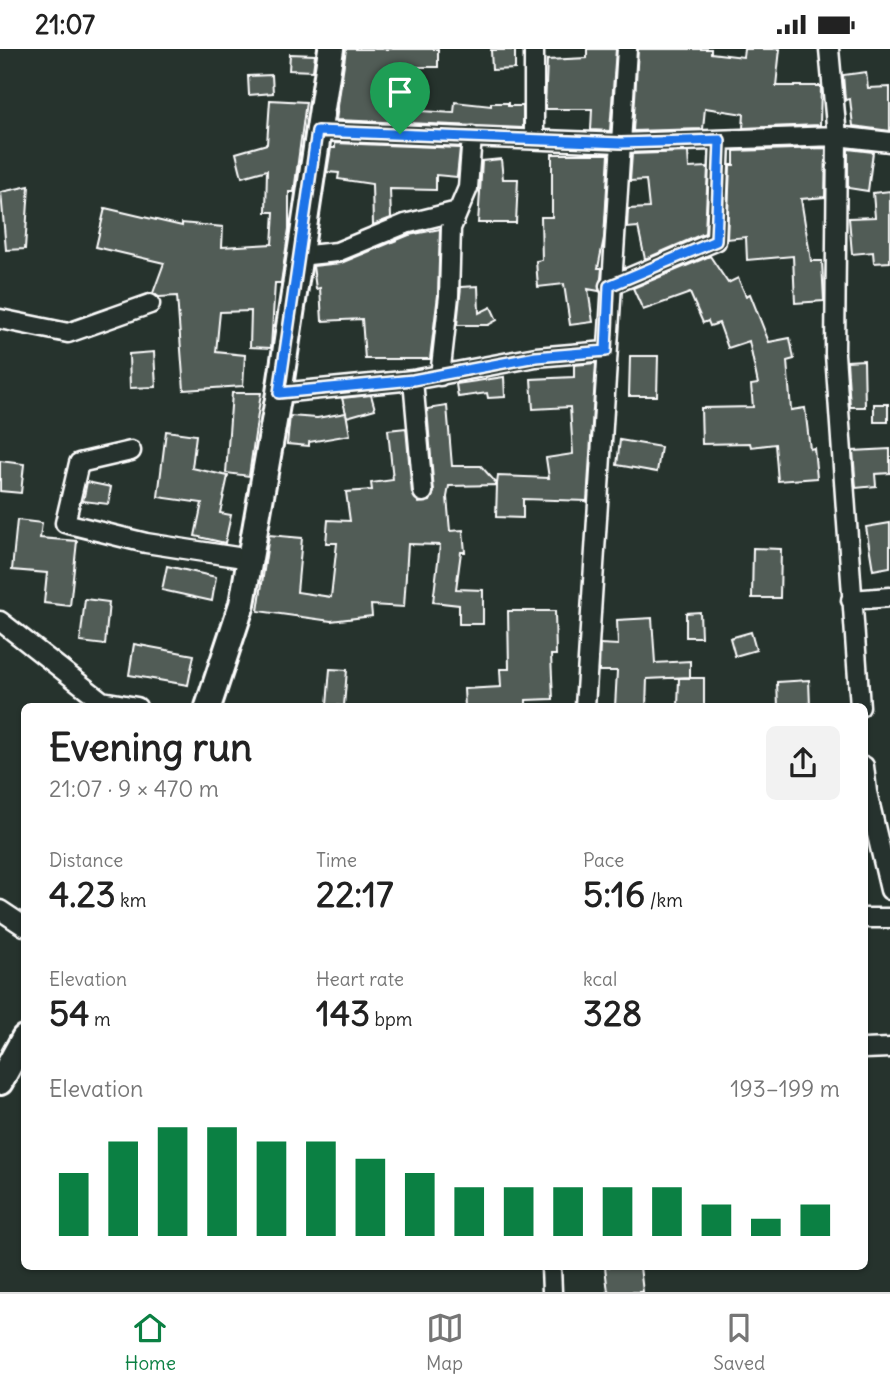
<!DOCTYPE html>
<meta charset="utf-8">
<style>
:root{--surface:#fff;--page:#f2f2f2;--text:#222;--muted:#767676;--line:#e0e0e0;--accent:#0b8043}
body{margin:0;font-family:Delius,sans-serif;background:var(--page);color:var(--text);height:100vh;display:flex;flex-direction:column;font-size:26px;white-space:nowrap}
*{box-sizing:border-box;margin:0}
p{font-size:23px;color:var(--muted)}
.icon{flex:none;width:38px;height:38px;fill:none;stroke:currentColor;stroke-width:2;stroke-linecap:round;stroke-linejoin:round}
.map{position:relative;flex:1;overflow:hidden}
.sheet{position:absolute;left:21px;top:654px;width:847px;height:567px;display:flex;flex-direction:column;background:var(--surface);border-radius:10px;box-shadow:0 2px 5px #0004}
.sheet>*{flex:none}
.pin{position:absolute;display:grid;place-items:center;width:60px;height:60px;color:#fff;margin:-72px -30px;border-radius:50% 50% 50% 0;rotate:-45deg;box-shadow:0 0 7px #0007}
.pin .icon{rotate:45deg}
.round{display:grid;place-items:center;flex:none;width:74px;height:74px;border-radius:10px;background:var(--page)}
.head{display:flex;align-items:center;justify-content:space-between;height:119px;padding:0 28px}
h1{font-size:38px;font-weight:700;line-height:52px}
.metrics{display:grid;grid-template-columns:repeat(3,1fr);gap:10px;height:119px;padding:7px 28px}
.metrics div{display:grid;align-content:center}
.metrics b{font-size:35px;font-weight:700}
.metrics small{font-size:19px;font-weight:400}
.metrics p{font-size:19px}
.chart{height:196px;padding:14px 28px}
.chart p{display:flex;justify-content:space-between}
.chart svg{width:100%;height:126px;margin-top:7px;stroke:var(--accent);stroke-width:6}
.status{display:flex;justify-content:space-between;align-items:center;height:49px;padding:0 35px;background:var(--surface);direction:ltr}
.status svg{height:19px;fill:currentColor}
.dock{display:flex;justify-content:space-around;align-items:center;height:98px;border-top:2px solid var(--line);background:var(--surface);font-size:19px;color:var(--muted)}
.dock a{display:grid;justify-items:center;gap:4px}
.dock .on{color:var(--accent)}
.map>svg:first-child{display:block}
</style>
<div class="status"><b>21:07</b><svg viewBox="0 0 49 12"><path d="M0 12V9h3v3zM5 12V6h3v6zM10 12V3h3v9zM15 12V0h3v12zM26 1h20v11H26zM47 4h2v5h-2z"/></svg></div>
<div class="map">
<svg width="890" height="1243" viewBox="0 0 890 1243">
<rect width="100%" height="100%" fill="#26332d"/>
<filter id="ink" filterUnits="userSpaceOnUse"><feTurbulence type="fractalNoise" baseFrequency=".0143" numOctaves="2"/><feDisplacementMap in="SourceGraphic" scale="14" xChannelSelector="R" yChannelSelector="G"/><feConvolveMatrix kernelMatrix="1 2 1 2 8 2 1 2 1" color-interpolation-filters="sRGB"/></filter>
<g filter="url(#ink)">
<path fill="#515c57" stroke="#fff" stroke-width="2" d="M 346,0 L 438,0 L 438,18 L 414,18 L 414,31 L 387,30 L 387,60 L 454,64 L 455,53 L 491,57 L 491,54 L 508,54 L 508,57 L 523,57 L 523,79 L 336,71 Z
M 587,0 L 616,0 L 610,82 L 591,81 L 592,60 L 545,60 L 547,11 L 587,9 Z
M 638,0 L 711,0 L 711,4 L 743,8 L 744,0 L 780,0 L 776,37 L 821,37 L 820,76 L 743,79 L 744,65 L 705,59 L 703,80 L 633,82 Z
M 491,1 L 515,1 L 515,20 L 492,21 Z
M 290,5 L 315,6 L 313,22 L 289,21 Z
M 866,23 L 868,39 L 890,38 L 890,82 L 853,77 L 850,50 L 845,51 L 843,26 Z
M 272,26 L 273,44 L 249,46 L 248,27 Z
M 270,51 L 306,53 L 294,143 L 289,143 L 289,180 L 281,234 L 275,234 L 271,299 L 250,298 L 251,262 L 220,263 L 216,303 L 245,306 L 243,337 L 184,341 L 177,247 L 159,248 L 153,244 L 164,214 L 96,198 L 105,159 L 182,177 L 182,174 L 223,178 L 222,198 L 272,195 L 274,163 L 266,163 L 267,121 L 242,128 L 236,104 L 267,95 Z
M 335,94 L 460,99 L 457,128 L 436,126 L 436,141 L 390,140 L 391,169 L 373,176 L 372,135 L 338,130 L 339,124 L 327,123 L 331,99 L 335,99 Z
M 826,99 L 825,148 L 801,150 L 811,212 L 822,212 L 824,252 L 795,254 L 793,207 L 747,211 L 746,188 L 727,190 L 730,116 L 734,116 L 734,102 Z
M 848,100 L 873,103 L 868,142 L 848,139 Z
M 688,103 L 689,119 L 708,118 L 705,184 L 645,210 L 638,178 L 627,179 L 628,160 L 649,159 L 646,131 L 630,132 L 632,105 Z
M 552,105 L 609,105 L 604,189 L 598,219 L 602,219 L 601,229 L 599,242 L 588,240 L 593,273 L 570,276 L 564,235 L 538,238 L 536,212 L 542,211 L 541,168 L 552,168 Z
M 501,110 L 503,130 L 518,130 L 516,174 L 478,174 L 482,112 Z
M 29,137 L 25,200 L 6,201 L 1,143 Z
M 890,142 L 890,213 L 874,214 L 873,203 L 852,205 L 849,169 L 875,168 L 873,144 Z
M 440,180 L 438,246 L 430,310 L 365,310 L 362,270 L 322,272 L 320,239 L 316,240 L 313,217 L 341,214 L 409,186 Z
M 710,207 L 728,234 L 738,229 L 746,247 L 750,245 L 769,293 L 790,289 L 794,310 L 787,312 L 791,361 L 805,359 L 810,400 L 814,399 L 817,429 L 778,432 L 775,395 L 751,398 L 750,394 L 702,395 L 701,359 L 753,358 L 751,336 L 758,335 L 749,292 L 728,299 L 719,274 L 710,277 L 708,272 L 703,274 L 690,244 L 643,261 L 633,239 Z
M 478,237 L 479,264 L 491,258 L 497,271 L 488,276 L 457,276 L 461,238 Z
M 154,303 L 156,338 L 130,339 L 129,305 Z
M 630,307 L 658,307 L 657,347 L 629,347 Z
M 864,311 L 865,358 L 850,358 L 847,312 Z
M 596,314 L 587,452 L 523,450 L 523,469 L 496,468 L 497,436 L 449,437 L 447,448 L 450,482 L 463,481 L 465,503 L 461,503 L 456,540 L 483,541 L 483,575 L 459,575 L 459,556 L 433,553 L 440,496 L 408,495 L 404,558 L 371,556 L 372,567 L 331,572 L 258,562 L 269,486 L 302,489 L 297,543 L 331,548 L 337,494 L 326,494 L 328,471 L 350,472 L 346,443 L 372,441 L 371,434 L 393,431 L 388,381 L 406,379 L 412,444 L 419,454 L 430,452 L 434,443 L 427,360 L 447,357 L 452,417 L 481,417 L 497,435 L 498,427 L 549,429 L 546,409 L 573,405 L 570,358 L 533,360 L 531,330 L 574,328 L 574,316 Z
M 504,328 L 505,348 L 488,349 L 487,344 L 458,348 L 456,335 Z
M 232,344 L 261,344 L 249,427 L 226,424 Z
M 371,346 L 375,360 L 347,368 L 342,349 Z
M 874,355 L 888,355 L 888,373 L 874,373 Z
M 346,364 L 350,386 L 309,393 L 309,397 L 287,395 L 290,367 L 317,369 Z
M 166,382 L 196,386 L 192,419 L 228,427 L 220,464 L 231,466 L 225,494 L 195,487 L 202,454 L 158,448 Z
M 620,391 L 661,398 L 657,423 L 617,416 Z
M 890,400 L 890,424 L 875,425 L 876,437 L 856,439 L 853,402 Z
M 0,412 L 24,415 L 21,444 L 0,442 Z
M 87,433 L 111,438 L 108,455 L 83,452 Z
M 17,471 L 42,474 L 40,489 L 77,492 L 70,557 L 44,554 L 47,524 L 12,521 Z
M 890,474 L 890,518 L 873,521 L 866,478 Z
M 753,499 L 781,500 L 780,549 L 752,549 Z
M 167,517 L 216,528 L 212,552 L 162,541 Z
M 85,550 L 109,553 L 105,596 L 80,593 Z
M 508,562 L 555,562 L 556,606 L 551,606 L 553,650 L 526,651 L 526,658 L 465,658 L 464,640 L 501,638 L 500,620 L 509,620 Z
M 700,563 L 701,588 L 686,588 L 686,564 Z
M 652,569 L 655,614 L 690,612 L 690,628 L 647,630 L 646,658 L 615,658 L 617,622 L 599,622 L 600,595 L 618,596 L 617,571 Z
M 751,583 L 756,601 L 735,607 L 730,589 Z
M 134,595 L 194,606 L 188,636 L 129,626 Z
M 330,620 L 347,621 L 344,657 L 327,656 Z
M 679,629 L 704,629 L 704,658 L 678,658 Z
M 809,631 L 810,658 L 778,658 L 777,633 Z
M 605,1218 L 640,1218 L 643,1243 L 608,1243 Z"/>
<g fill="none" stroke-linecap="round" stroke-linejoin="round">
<defs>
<path id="street" d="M 829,0 L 837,87 L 835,305 L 860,658
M 317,82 L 621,94 L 837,87 L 890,93
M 534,90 L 534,0
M 299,207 L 337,203 L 405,175 L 458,162
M 609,237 L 716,192 L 720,91
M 0,270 L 68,284 L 150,255
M 440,327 L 449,247 L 451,179 L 468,139 L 472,87
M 413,331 L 423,443
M 279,344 L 413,331 L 536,308 L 606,302
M 131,402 L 79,414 L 65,474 L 146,494 L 250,510
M 851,551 L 890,548
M 0,572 L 102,652 L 137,658
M 585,658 L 627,0
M 864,717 L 867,743 L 890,841
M 0,861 L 24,877
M 864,869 L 890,869
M 864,1000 L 890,999
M 551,1218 L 552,1243"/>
<path id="secondary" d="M 208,658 L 242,555 L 279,344 L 331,0
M 0,1033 L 24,989"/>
</defs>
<use href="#street" stroke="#fff" stroke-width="23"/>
<use href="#secondary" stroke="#fff" stroke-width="30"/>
<use href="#street" stroke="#26332d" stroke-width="18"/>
<use href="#secondary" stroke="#26332d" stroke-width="24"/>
</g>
</g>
<g fill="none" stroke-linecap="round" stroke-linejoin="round" filter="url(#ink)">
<defs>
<path id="route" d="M 317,82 L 621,94 L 720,91 L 716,192 L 609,237 L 606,302 L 536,308 L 413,331 L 279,344 Z"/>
</defs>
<use href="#route" stroke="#fff" stroke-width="14"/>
<use href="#route" stroke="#1a73e8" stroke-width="9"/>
</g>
</svg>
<div class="pin" style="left:400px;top:85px;background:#1e9e55"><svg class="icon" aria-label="arrive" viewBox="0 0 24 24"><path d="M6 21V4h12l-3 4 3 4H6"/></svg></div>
<section class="sheet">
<div class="head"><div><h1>Evening run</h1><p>21:07 · 9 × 470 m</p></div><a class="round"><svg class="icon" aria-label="share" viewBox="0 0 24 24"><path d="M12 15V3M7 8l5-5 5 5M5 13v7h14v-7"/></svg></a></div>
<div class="metrics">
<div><p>Distance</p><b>4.23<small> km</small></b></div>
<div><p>Time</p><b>22:17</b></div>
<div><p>Pace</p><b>5:16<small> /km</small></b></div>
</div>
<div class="metrics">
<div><p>Elevation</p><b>54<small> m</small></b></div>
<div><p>Heart rate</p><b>143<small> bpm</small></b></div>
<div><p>kcal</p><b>328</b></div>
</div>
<div class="chart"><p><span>Elevation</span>193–199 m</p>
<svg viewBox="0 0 160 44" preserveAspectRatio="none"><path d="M5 44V22M15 44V11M25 44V6M35 44V6M45 44V11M55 44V11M65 44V17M75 44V22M85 44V27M95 44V27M105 44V27M115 44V27M125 44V27M135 44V33M145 44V38M155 44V33"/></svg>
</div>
</section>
</div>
<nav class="dock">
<a class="on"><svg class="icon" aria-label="home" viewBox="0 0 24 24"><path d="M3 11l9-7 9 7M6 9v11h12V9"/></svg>Home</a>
<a><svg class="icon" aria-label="map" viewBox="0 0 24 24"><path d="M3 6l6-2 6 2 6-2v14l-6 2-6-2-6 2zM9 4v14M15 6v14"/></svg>Map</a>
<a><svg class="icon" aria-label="saved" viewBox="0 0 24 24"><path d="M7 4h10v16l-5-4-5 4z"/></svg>Saved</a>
</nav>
